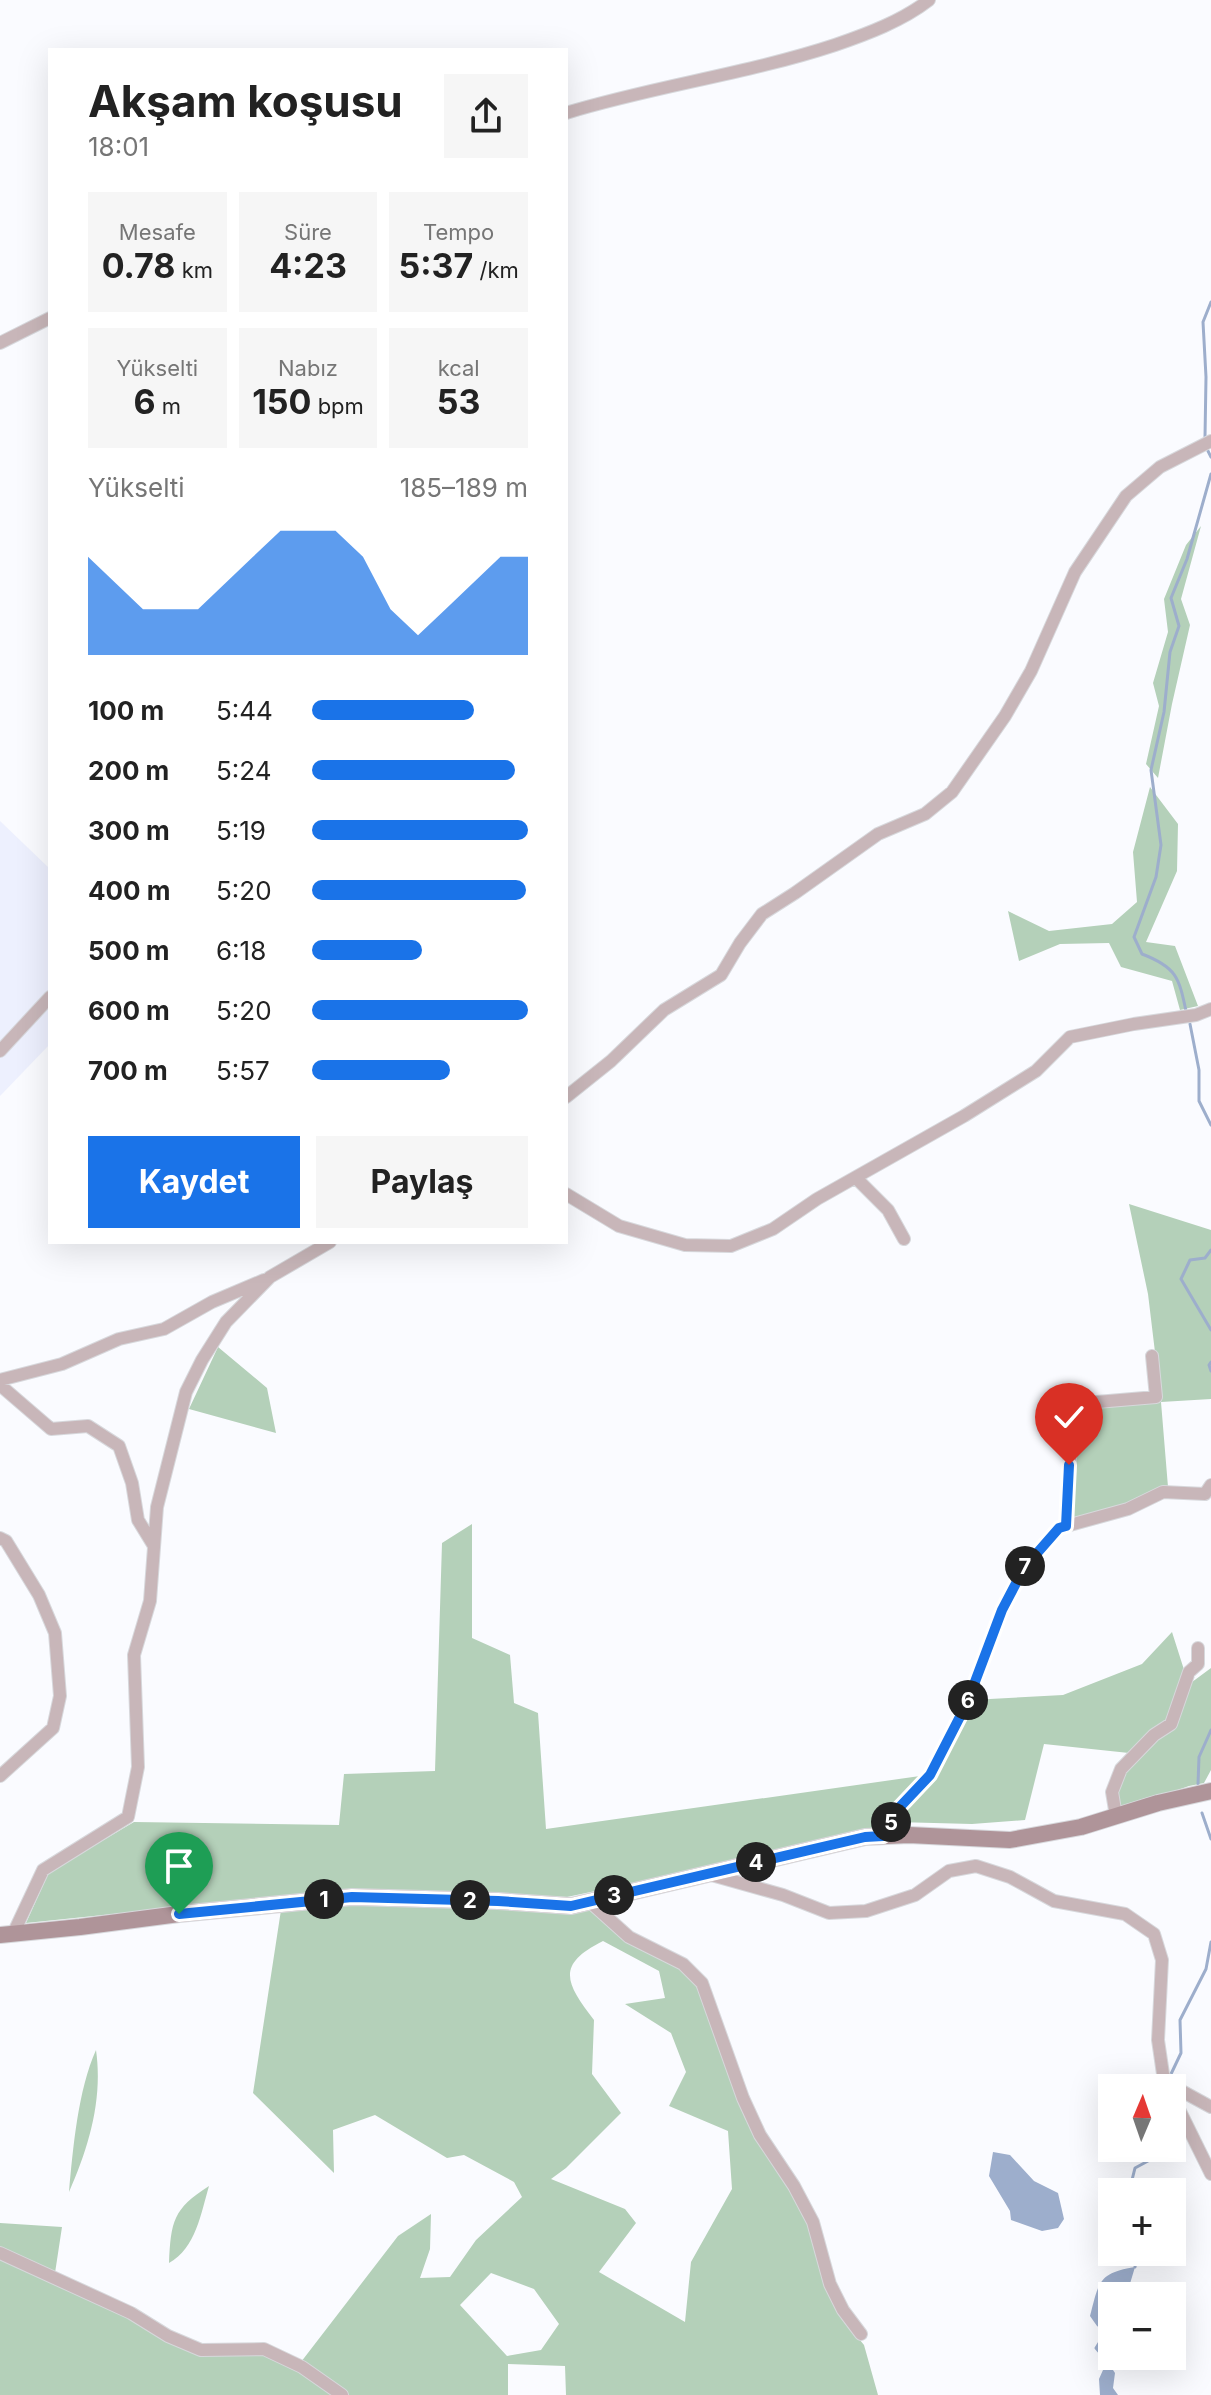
<!DOCTYPE html>
<html lang="tr">
<meta charset="utf-8">
<style>
:root{--surface:#fff;--page:#f6f6f6;--text:#222;--muted:#767676;--accent:#1a73e8}
body{margin:0;font-family:Inter,sans-serif;background:var(--page);color:var(--text);height:100vh;display:flex;flex-direction:column;font-size:30px;white-space:nowrap}
*{box-sizing:border-box;margin:0}
p{font-size:26px;color:var(--muted)}
.icon{flex:none;width:44px;height:44px;fill:none;stroke:currentColor;stroke-width:2;stroke-linecap:round;stroke-linejoin:round}
.map{position:relative;flex:1;overflow:hidden}
.sheet{position:absolute;left:48px;top:48px;width:520px;height:1196px;display:flex;flex-direction:column;background:var(--surface);border-radius:0px;box-shadow:0 8px 32px #0002}
.sheet>*{flex:none}
.needle{width:52px;rotate:2deg}
.fabs{position:absolute;left:1098px;top:2074px;display:grid;gap:16px}
.fabs a{display:grid;place-items:center;width:88px;height:88px;border-radius:0px;background:var(--surface);box-shadow:0 8px 32px #0002;font-size:40px}
.pin{position:absolute;display:grid;place-items:center;width:68px;height:68px;color:#fff;margin:-82px -34px;border-radius:50% 50% 50% 0;rotate:-45deg;box-shadow:0 0 8px #0007}
.pin .icon{rotate:45deg}
.km{position:absolute;width:40px;height:40px;margin:-20px;border-radius:50%;background:#222;color:#fff;font-size:22px;line-height:40px;text-align:center}
.round{display:grid;place-items:center;flex:none;width:84px;height:84px;border-radius:0px;background:var(--page)}
.overview{display:flex;align-items:center;justify-content:space-between;height:136px;padding:0 40px}
h1{font-size:44px;font-weight:700;line-height:60px}
.metrics{display:grid;grid-template-columns:repeat(3,1fr);gap:12px;height:136px;padding:8px 40px}
.metrics div{display:grid;align-content:center;border-radius:0px;background:var(--page);text-align:center}
.metrics b{font-size:34px;font-weight:700}
.metrics small{font-size:22px;font-weight:400}
.metrics p{font-size:22px}
.chart{height:224px;padding:16px 40px}
.chart p{display:flex;justify-content:space-between}
.chart svg{width:100%;height:144px;margin-top:8px;fill:var(--accent);opacity:.7}
.action{display:flex;gap:16px;margin-top:auto;padding:16px 40px}
.action a{flex:1;height:92px;border-radius:0px;background:var(--accent);color:#fff;font-size:32px;font-weight:700;line-height:92px;text-align:center}
.action a+a{background:var(--page);color:var(--text)}
ul{padding:0 40px;list-style:none;font-size:26px}
li{display:grid;grid-template-columns:128px 96px 1fr;align-items:center;height:60px}
li i{height:20px;border-radius:10px;background:var(--accent)}
.map>svg:first-child{display:block}
</style>
<div class="map">
<svg width="1211" height="2395" viewBox="0 0 1211 2395">
<rect width="100%" height="100%" fill="#fafbff"/>
<path fill="#edf0fe" d="M 0,821 L 50,869 L 50,1044 L 0,1096 Z"/>
<path fill="#b4d0b9" fill-rule="evenodd" d="M 1201,526 L 1181,599 L 1190,625 L 1172,704 L 1158,778 L 1146,764 L 1159,706 L 1153,683 L 1168,632 L 1164,599 L 1186,545 Z
M 1150,787 L 1178,824 L 1177,871 L 1146,942 L 1175,946 L 1198,1006 L 1180,1010 L 1172,981 L 1121,967 L 1109,943 L 1060,944 L 1019,961 L 1008,911 L 1049,931 L 1112,924 L 1137,902 L 1133,852 Z
M 1129,1204 L 1211,1230 L 1211,1399 L 1161,1402 L 1168,1487 L 1128,1506 L 1069,1522 L 1075,1408 L 1161,1402 L 1148,1294 Z
M 218,1347 L 267,1388 L 276,1433 L 189,1409 Z
M 472,1524 L 472,1638 L 510,1655 L 514,1703 L 538,1713 L 546,1829 L 920,1776 L 893,1808 L 880,1831 L 567,1897 L 347,1890 L 26,1923 L 49,1872 L 134,1822 L 339,1825 L 344,1774 L 435,1771 L 442,1543 Z
M 1172,1632 L 1186,1676 L 1170,1720 L 1129,1753 L 1044,1744 L 1025,1820 L 972,1824 L 896,1822 L 971,1700 L 1063,1695 L 1142,1664 Z
M 1211,1668 L 1211,1770 L 1204,1783 L 1189,1786 L 1120,1810 L 1116,1791 L 1125,1769 L 1157,1739 L 1188,1685 Z
M 342,1905 L 577,1911 L 594,1909 L 679,1966 L 698,1984 L 734,2083 L 809,2221 L 837,2312 L 864,2345 L 878,2395 L 566,2395 L 565,2366 L 508,2364 L 508,2395 L 347,2395 L 301,2362 L 398,2236 L 431,2214 L 430,2249 L 420,2278 L 450,2277 L 476,2240 L 522,2197 L 514,2182 L 464,2155 L 447,2158 L 375,2115 L 333,2130 L 334,2173 L 253,2093 L 281,1910 ZM 603,1941 L 659,1971 L 665,1998 L 625,2004 L 671,2033 L 686,2072 L 669,2106 L 728,2131 L 732,2189 L 691,2262 L 685,2322 L 599,2272 L 636,2223 L 625,2209 L 551,2179 L 566,2168 L 621,2113 L 592,2074 L 594,2020 C 566,1983 555,1965 603,1941 ZM 491,2273 L 534,2289 L 559,2324 L 541,2350 L 507,2356 L 460,2305 Z
M 96,2050 C 103,2099 89,2147 69,2192 C 73,2148 78,2090 96,2050 Z
M 209,2186 C 201,2213 196,2248 169,2263 C 171,2221 173,2209 209,2186 Z
M 0,2223 L 62,2227 L 55,2273 L 0,2250 Z
M 0,2257 L 131,2317 L 166,2339 L 261,2352 L 301,2370 L 334,2395 L 0,2395 Z"/>
<path fill="#9daecc" d="M 993,2152 L 1010,2155 L 1034,2181 L 1058,2193 L 1064,2219 L 1058,2228 L 1042,2231 L 1011,2220 L 1010,2211 L 989,2176 Z
M 1135,2267 L 1129,2287 L 1123,2285 L 1116,2287 L 1119,2296 L 1112,2296 L 1112,2331 L 1106,2332 L 1097,2326 L 1090,2316 C 1099,2282 1098,2273 1135,2267 Z
M 1107,2361 L 1115,2373 L 1113,2388 L 1118,2395 L 1100,2395 L 1099,2379 Z"/>
<g fill="none" stroke-linecap="round" stroke-linejoin="round">
<path stroke="#9daecc" stroke-width="3" d="M 1205,437 L 1206,377 L 1203,322 L 1211,302
M 1208,451 L 1211,457
M 1186,1011 C 1179,977 1176,967 1142,954 L 1134,937 L 1156,877 L 1161,845 L 1151,770 L 1164,712 L 1170,652 L 1179,626 L 1171,598 L 1187,559 L 1211,474
M 1190,1024 L 1199,1070 L 1199,1101 L 1211,1125
M 1211,1250 L 1205,1258 L 1190,1260 L 1181,1279 L 1211,1330
M 1211,1362 L 1209,1365 L 1211,1371
M 1198,1784 L 1199,1757 L 1211,1730
M 1202,1813 L 1211,1839
M 1171,2074 L 1181,2053 L 1180,2020 L 1206,1969 L 1211,1942
M 1129,2192 L 1135,2168 L 1148,2161 L 1157,2148
M 1135,2267 L 1137,2252
M 1106,2332 L 1096,2348 L 1107,2361"/>
<defs>
<path id="street" d="M 566,113 C 654,86 747,74 835,45 C 867,34 902,21 929,0
M 0,343 L 50,318
M 0,1051 L 50,997
M 566,1097 L 611,1061 L 664,1010 L 721,975 L 740,943 L 762,914 L 795,893 L 878,834 L 925,814 L 952,792 L 1005,716 L 1031,671 L 1075,572 L 1126,496 L 1160,467 L 1211,441
M 856,1178 L 888,1210 L 904,1239
M 566,1194 L 619,1226 L 685,1245 L 731,1246 L 773,1229 L 817,1199 L 964,1116 L 1036,1071 L 1070,1037 L 1134,1024 L 1196,1015 L 1211,1009
M 0,1380 L 62,1364 L 119,1339 L 164,1329 L 212,1302 L 264,1280
M 0,1385 L 51,1429 L 88,1426 L 119,1446 L 132,1483 L 138,1520 L 154,1546
M 1066,1526 L 1073,1404 L 1156,1397 L 1152,1356
M 0,1538 L 6,1541 L 39,1595 L 55,1633 L 60,1696 L 53,1728 L 0,1776
M 1116,1816 L 1112,1792 L 1121,1769 L 1154,1735 L 1171,1724 L 1189,1672 L 1198,1664 L 1198,1648
M 883,1836 L 896,1811 L 930,1775 L 967,1703 L 1002,1610 L 1024,1568 L 1059,1528 L 1128,1509 L 1163,1492 L 1205,1494 L 1211,1485
M 708,1874 L 783,1895 L 829,1913 L 866,1911 L 915,1895 L 949,1871 L 976,1866 L 1010,1877 L 1054,1901 L 1125,1914 L 1154,1934 L 1162,1960 L 1158,2040 L 1163,2074 L 1169,2088
M 589,1901 L 629,1937 L 683,1964 L 702,1983 L 743,2098 L 760,2135 L 794,2186 L 813,2222 L 830,2284 L 843,2310 L 861,2334
M 13,1934 L 43,1870 L 128,1817 L 138,1767 L 134,1655 L 150,1601 L 157,1507 L 186,1392 L 202,1360 L 226,1322 L 270,1277 L 330,1242
M 1167,2083 L 1211,2107
M 1172,2095 L 1211,2174
M 0,2253 L 131,2313 L 168,2336 L 201,2350 L 264,2349 L 302,2367 L 342,2395"/>
<path id="secondary" d="M 0,1935 L 80,1927 L 179,1914 L 352,1897 L 498,1901 L 571,1906 L 865,1837 L 909,1835 L 1010,1840 L 1081,1827 L 1158,1803 L 1211,1791"/>
</defs>
<use href="#street" stroke="#d7d8dc" stroke-width="14"/>
<use href="#secondary" stroke="#d7d8dc" stroke-width="18"/>
<use href="#street" stroke="#c8b6b9" stroke-width="12"/>
<use href="#secondary" stroke="#af9499" stroke-width="16"/>
</g>
<g fill="none" stroke-linecap="round" stroke-linejoin="round">
<defs>
<path id="route" d="M 179,1914 L 352,1897 L 498,1901 L 571,1906 L 865,1837 L 883,1836 L 896,1811 L 930,1775 L 967,1703 L 1002,1610 L 1024,1568 L 1059,1528 L 1066,1526 L 1069,1465"/>
</defs>
<use href="#route" stroke="#fff" stroke-width="16"/>
<use href="#route" stroke="#1a73e8" stroke-width="10"/>
</g>
</svg>
<div class="fabs">
<a><svg class="needle" viewBox="-14 -14 28 28"><path d="M0-13l5 13h-10z" fill="#e53935"/><path d="M0 13l5-13h-10z" fill="#767676"/></svg></a>
<a>+</a>
<a>−</a>
</div>
<div class="pin" style="left:179px;top:1914px;background:#1e9e55"><svg class="icon" aria-label="arrive" viewBox="0 0 24 24"><path d="M6 21V4h12l-3 4 3 4H6"/></svg></div>
<div class="pin" style="left:1069px;top:1465px;background:#d93025"><svg class="icon" aria-label="check" viewBox="0 0 24 24"><path d="M5 12l5 5 9-10"/></svg></div>
<b class="km" style="left:324px;top:1899px">1</b>
<b class="km" style="left:470px;top:1900px">2</b>
<b class="km" style="left:614px;top:1895px">3</b>
<b class="km" style="left:756px;top:1862px">4</b>
<b class="km" style="left:891px;top:1822px">5</b>
<b class="km" style="left:968px;top:1700px">6</b>
<b class="km" style="left:1025px;top:1566px">7</b>
<section class="sheet">
<div class="overview"><div><h1>Akşam koşusu</h1><p>18:01</p></div><a class="round"><svg class="icon" aria-label="share" viewBox="0 0 24 24"><path d="M12 15V3M7 8l5-5 5 5M5 13v7h14v-7"/></svg></a></div>
<div class="metrics">
<div><p>Mesafe</p><b>0.78<small> km</small></b></div>
<div><p>Süre</p><b>4:23</b></div>
<div><p>Tempo</p><b>5:37<small> /km</small></b></div>
</div>
<div class="metrics">
<div><p>Yükselti</p><b>6<small> m</small></b></div>
<div><p>Nabız</p><b>150<small> bpm</small></b></div>
<div><p>kcal</p><b>53</b></div>
</div>
<div class="chart"><p><span>Yükselti</span>185–189 m</p>
<svg viewBox="0 0 160 44" preserveAspectRatio="none"><path d="M0 44V14L10 22L20 30L30 30L40 30L50 22L60 14L70 6L80 6L90 6L100 14L110 30L120 38L130 30L140 22L150 14L160 14V44z"/></svg>
</div>
<ul>
<li><b>100 m</b>5:44<i style="width:75%"></i></li>
<li><b>200 m</b>5:24<i style="width:94%"></i></li>
<li><b>300 m</b>5:19<i style="width:100%"></i></li>
<li><b>400 m</b>5:20<i style="width:99%"></i></li>
<li><b>500 m</b>6:18<i style="width:51%"></i></li>
<li><b>600 m</b>5:20<i style="width:100%"></i></li>
<li><b>700 m</b>5:57<i style="width:64%"></i></li>
</ul>
<div class="action"><a>Kaydet</a><a>Paylaş</a></div>
</section>
</div>
